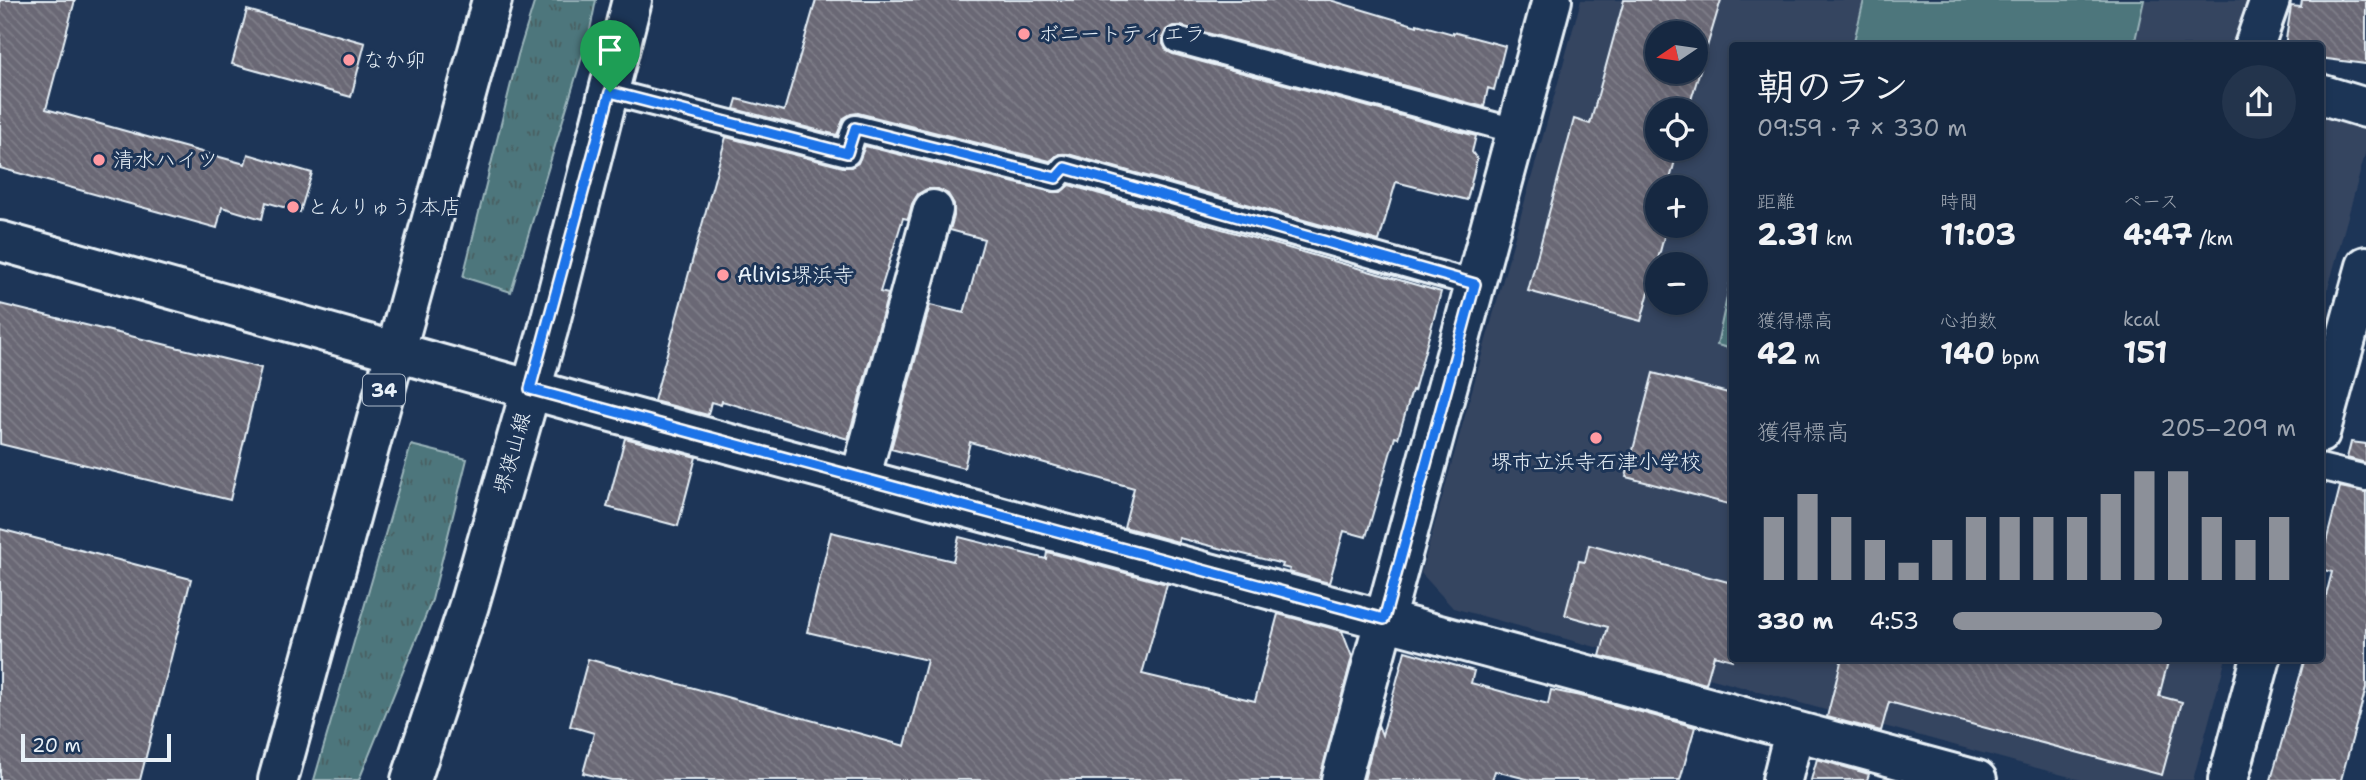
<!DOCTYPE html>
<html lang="ja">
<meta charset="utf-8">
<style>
:root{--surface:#162841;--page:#23344c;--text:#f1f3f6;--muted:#9ea6b1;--line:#35445a;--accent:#8c9099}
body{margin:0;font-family:"Shantell Sans","Klee One",sans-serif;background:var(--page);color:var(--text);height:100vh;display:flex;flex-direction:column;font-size:26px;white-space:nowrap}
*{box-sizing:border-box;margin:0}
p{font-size:23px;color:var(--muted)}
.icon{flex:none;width:38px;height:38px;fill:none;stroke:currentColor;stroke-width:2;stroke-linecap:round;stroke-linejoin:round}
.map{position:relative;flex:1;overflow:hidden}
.side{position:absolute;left:1729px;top:42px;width:595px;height:620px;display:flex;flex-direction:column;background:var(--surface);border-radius:7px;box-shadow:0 4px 10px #0003,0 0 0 2px var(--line)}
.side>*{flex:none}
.needle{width:46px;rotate:257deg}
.fabs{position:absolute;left:1645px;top:21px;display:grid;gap:14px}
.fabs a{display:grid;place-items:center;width:63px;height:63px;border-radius:50%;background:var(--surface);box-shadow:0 4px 10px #0003,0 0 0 2px var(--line);font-size:35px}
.scale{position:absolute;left:21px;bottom:18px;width:150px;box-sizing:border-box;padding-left:7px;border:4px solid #e8f1f8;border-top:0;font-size:19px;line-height:24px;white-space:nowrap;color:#e8f1f8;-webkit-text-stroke:5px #1d3557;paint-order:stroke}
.pin{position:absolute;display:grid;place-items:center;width:60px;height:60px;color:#fff;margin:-72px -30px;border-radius:50% 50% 50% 0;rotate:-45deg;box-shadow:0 0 7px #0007}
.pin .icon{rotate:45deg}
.round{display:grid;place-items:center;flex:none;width:74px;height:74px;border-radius:37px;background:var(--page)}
.head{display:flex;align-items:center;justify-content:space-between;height:119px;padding:0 28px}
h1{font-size:38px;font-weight:700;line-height:52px}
.figures{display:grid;grid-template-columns:repeat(3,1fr);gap:10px;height:119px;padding:7px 28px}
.figures div{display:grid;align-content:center}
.figures b{font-size:30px;font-weight:700}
.figures small{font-size:19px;font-weight:400}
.figures p{font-size:19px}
.chart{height:196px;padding:14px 28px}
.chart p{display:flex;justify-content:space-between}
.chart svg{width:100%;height:126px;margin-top:7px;stroke:var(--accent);stroke-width:6}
ul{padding:0 28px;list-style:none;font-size:23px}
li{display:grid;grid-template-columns:112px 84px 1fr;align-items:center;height:52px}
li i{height:18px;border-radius:9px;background:var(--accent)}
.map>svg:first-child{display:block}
</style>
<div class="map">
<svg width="2366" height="780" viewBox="0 0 2366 780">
<defs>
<pattern id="grass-tufts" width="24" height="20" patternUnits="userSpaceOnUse" patternTransform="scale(1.75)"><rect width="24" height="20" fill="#4d767b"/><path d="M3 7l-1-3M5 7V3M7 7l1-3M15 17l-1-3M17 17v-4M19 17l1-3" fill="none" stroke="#4a5f62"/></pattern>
<pattern id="building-back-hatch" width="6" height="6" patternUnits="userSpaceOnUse" patternTransform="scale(1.75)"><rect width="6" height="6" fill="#6a6874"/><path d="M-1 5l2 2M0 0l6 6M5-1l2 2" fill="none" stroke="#7f7e89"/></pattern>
</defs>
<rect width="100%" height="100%" fill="#1d3557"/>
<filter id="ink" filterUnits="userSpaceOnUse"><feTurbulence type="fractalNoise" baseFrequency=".0143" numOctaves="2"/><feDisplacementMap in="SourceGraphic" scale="14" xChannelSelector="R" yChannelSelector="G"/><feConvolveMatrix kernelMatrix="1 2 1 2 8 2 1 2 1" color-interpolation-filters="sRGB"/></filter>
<g filter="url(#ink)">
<path fill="#344460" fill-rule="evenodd" d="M 1581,0 L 2254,0 L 2239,45 L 1732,46 L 1732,658 L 2226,658 L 2193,780 L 2081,780 L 1453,608 L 1421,573 ZM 1657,33 L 1696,33 L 1696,72 L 1657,72 ZM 1657,110 L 1696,110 L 1696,149 L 1657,149 ZM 1657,187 L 1696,187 L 1696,226 L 1657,226 ZM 1657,264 L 1696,264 L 1696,303 L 1657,303 Z
M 2321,108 L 2354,117 L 2366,131 L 2366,151 L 2321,314 Z"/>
<path fill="url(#grass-tufts)" stroke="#9ab4ba" stroke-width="2" d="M 535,0 L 596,0 L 590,30 L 511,292 L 463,277 L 518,55 Z
M 411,445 L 467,459 L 432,600 L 359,780 L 314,780 Z"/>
<path fill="#4d767b" stroke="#9ab4ba" stroke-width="2" d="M 1864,0 L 2144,0 L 2134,45 L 1853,45 Z
M 1732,273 L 1732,349 L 1717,345 Z"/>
<path fill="url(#building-back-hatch)" stroke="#e8f1f8" stroke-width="2" fill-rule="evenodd" d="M 0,0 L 75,0 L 46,109 L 245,164 L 248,154 L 312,173 L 300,212 L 266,202 L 262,219 L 222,207 L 217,228 L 0,168 Z
M 816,0 L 1330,0 L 1417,26 L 1417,24 L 1453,34 L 1453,32 L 1505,46 L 1494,90 L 1488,88 L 1484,107 L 1181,26 L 1173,26 L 1166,30 L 1163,37 L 1163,44 L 1167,51 L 1173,54 L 1476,136 L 1472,152 L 1477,159 L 1467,200 L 1396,182 L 1379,241 L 1068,154 L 1059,154 L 1050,161 L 858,113 L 851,114 L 844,118 L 837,135 L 734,109 L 737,99 L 784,111 Z
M 1624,0 L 1721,0 L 1688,110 L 1657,110 L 1657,149 L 1678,149 L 1668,187 L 1657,187 L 1657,226 L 1667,226 L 1641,321 L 1528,291 L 1574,119 L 1590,124 ZM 1657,33 L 1696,33 L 1696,72 L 1657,72 Z
M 2302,0 L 2366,0 L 2366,64 L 2320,58 L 2320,46 L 2285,46 L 2291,6 L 2301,7 Z
M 247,10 L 365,43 L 351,97 L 232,64 Z
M 726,137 L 843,167 L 851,167 L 858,163 L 865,146 L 1052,192 L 1061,192 L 1069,185 L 1441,292 L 1414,391 L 1412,390 L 1398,438 L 1395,437 L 1366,537 L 1344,531 L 1329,583 L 1289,572 L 1290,569 L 1282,567 L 1283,564 L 1179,538 L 1178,542 L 1124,527 L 1134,488 L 970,442 L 964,468 L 891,449 L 930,305 L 964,313 L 984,239 L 950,230 L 954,216 L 954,204 L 948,194 L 938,189 L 927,189 L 918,194 L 912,204 L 908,219 L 903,218 L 880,292 L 888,294 L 848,439 L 722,401 L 721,405 L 711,402 L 708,415 L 654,401 Z
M 0,304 L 261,368 L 230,500 L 0,444 Z
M 1653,373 L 1732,394 L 1732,505 L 1626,477 Z
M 625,438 L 696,457 L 678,526 L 607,507 Z
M 2351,442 L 2366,444 L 2366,463 L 2347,458 Z
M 2340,487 L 2366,492 L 2366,688 L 2341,780 L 2271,780 L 2305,658 L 2320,658 L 2320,619 L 2332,572 L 2320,569 L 2320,566 Z
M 0,529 L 191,579 L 140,780 L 0,780 Z
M 831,532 L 953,561 L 959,537 L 1046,559 L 1047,552 L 1167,584 L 1142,674 L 1255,701 L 1278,614 L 1342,631 L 1352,657 L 1320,780 L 611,780 L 583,773 L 594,733 L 570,726 L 588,659 L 905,746 L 927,660 L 807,632 Z
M 1589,545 L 1732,583 L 1732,660 L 1714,655 L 1706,684 L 1600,656 L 1608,627 L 1565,615 L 1579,561 L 1585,562 Z
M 1405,651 L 1474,671 L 1471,683 L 1548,704 L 1551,690 L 1590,698 L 1695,727 L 1680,780 L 1531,780 L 1495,771 L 1492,780 L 1364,780 L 1378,725 L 1382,735 Z
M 1842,658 L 2169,658 L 2159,696 L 2182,702 L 2162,775 L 1889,702 L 1881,731 L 1827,717 Z
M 1817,759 L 1869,774 L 1867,780 L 1811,780 Z"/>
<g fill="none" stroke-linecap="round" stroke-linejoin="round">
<defs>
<path id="service" d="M 1177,40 L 1516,131
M 610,92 L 847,153 L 855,128 L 1056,178 L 1064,168 L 1475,284
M 2320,467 L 2366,478"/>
<path id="minor" d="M 2254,46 L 2270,0
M 2320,94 L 2366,108
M 0,241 L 597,408 L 1977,780
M 2320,433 L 2366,266
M 860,479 L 933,210
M 1341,780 L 1552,0
M 1782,780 L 1794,732
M 2228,780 L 2261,658"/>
<path id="primary" d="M 278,780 L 492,0
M 411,780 L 469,605 L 548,330 L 632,0"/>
</defs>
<use href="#service" stroke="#e8f1f8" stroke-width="30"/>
<use href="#minor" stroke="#e8f1f8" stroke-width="44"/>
<use href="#primary" stroke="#e8f1f8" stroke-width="44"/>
<use href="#service" stroke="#1d3557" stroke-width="24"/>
<use href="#minor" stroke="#1d3557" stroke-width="38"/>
<use href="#primary" stroke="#1d3557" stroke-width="38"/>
</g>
</g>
<g fill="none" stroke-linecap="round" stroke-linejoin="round" filter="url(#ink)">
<defs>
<path id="route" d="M 610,92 L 847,153 L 855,128 L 1056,178 L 1065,168 L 1475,284 L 1384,619 L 530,389 Z"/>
</defs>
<use href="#route" stroke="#fff" stroke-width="14"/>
<use href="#route" stroke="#1a73e8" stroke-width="9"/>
</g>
<g fill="#ff9aa2" stroke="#1d3557" stroke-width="2.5">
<circle cx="1024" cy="34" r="7"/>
<circle cx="349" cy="60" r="7"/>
<circle cx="99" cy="160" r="7"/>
<circle cx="293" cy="207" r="7"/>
<circle cx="723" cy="275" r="7"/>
<circle cx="1596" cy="438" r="7"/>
</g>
<g text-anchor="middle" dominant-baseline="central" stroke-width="6" stroke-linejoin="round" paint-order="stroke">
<rect fill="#1d3557" stroke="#abb9c8" stroke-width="2" x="363" y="374.5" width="42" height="31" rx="5"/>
<g font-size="19" font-weight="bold" fill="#e8f1f8">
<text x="384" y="390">34</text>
</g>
<g font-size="21" fill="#e8f1f8" stroke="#1d3557" text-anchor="start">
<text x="1038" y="34">ボニートティエラ</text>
<text x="363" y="60">なか卯</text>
<text x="113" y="160">清水ハイツ</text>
<text x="307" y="207">とんりゅう 本店</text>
<text x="737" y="275">Alivis堺浜寺</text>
<text x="1596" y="462" text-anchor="middle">堺市立浜寺石津小学校</text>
</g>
<g font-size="21" fill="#e8f1f8" stroke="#1d3557">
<text transform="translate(512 453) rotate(-74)">堺狭山線</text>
</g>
</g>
</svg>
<div class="fabs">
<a><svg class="needle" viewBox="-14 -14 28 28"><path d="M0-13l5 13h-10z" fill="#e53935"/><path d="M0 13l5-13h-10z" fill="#9ea6b1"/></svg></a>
<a><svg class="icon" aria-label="locate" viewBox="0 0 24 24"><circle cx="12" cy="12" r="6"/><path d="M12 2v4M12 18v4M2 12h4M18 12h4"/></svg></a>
<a>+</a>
<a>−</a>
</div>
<div class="scale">20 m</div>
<div class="pin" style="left:610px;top:92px;background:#1e9e55"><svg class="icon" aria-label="arrive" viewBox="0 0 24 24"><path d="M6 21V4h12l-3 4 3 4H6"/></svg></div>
<section class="side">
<div class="head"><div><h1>朝のラン</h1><p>09:59 · 7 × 330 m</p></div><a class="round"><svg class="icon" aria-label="share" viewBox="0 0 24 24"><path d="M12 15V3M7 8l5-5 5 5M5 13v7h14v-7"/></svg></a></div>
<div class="figures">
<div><p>距離</p><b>2.31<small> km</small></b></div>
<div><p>時間</p><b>11:03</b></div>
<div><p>ペース</p><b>4:47<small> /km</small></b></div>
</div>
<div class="figures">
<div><p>獲得標高</p><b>42<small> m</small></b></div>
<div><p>心拍数</p><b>140<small> bpm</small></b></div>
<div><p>kcal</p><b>151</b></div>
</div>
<div class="chart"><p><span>獲得標高</span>205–209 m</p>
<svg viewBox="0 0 160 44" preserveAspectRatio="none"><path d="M5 44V22M15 44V14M25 44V22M35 44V30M45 44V38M55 44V30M65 44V22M75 44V22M85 44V22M95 44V22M105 44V14M115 44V6M125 44V6M135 44V22M145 44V30M155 44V22"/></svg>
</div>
<ul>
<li><b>330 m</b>4:53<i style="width:61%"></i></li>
</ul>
</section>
</div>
